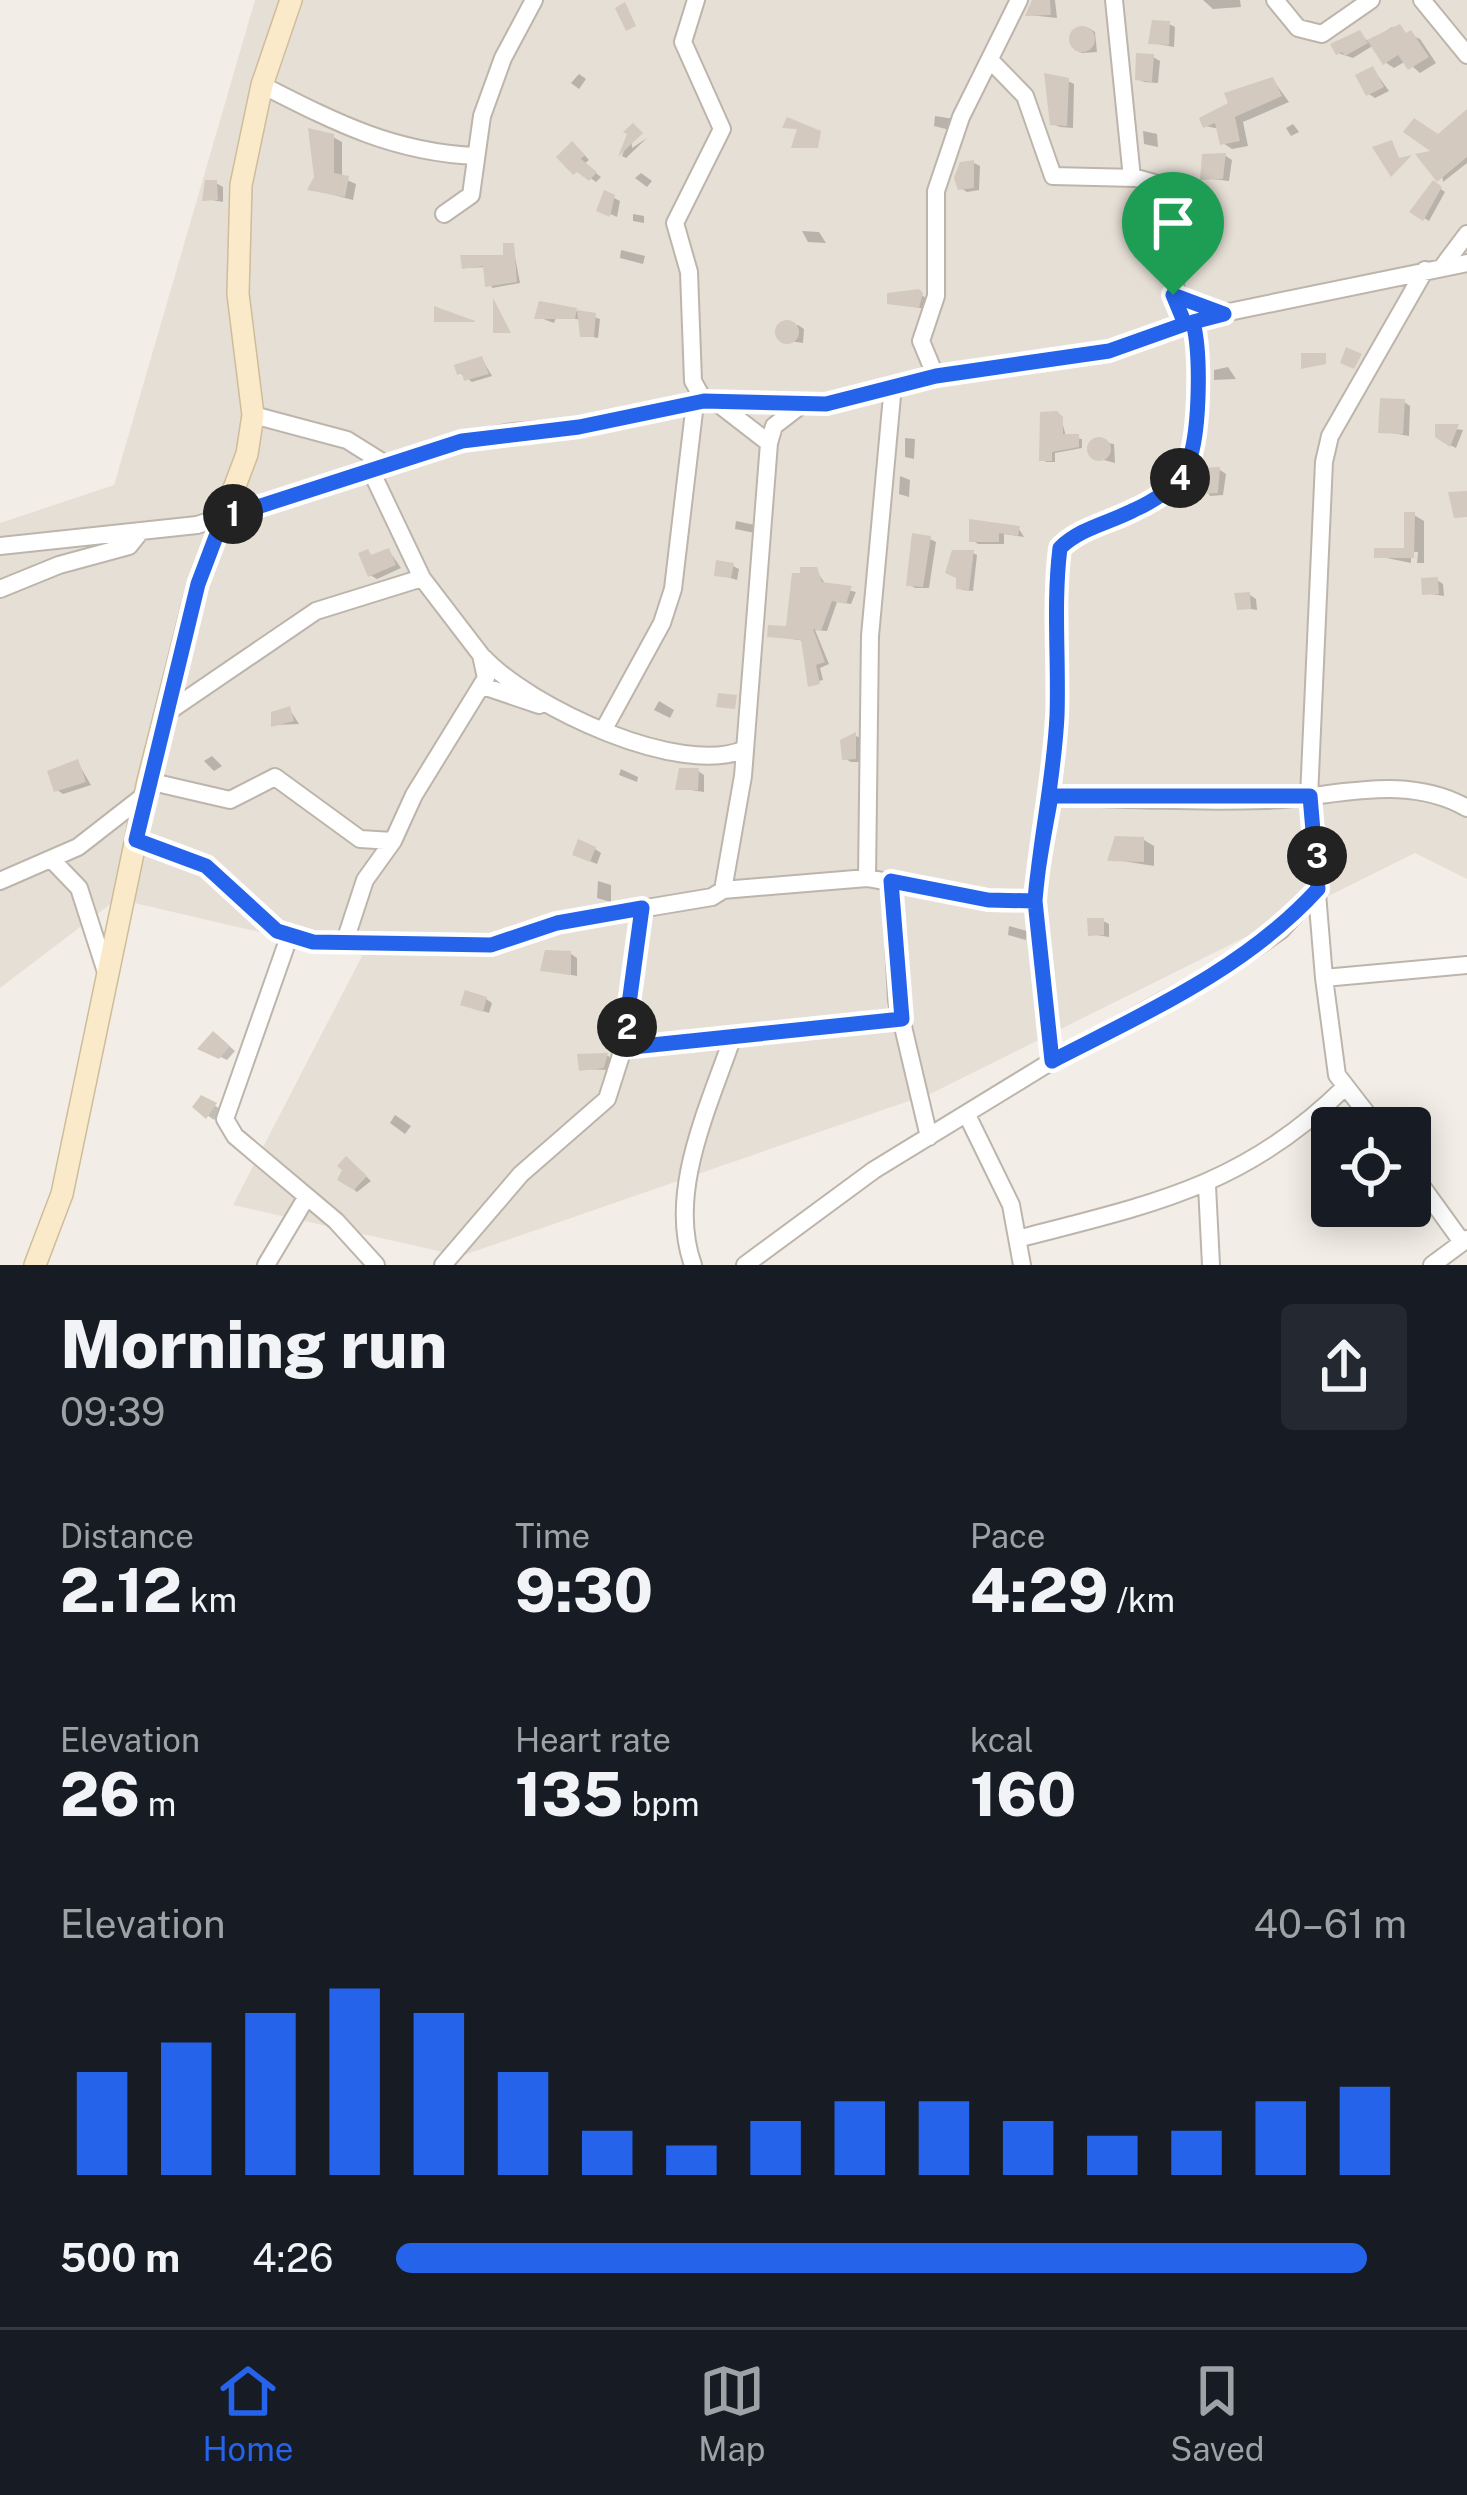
<!DOCTYPE html>
<meta charset="utf-8">
<style>
:root{--surface:#171b24;--page:#242831;--text:#f1f3f6;--muted:#9ea1a6;--line:#363941;--accent:#2563eb}
body{margin:0;font-family:"Public Sans",sans-serif;background:var(--page);color:var(--text);height:100vh;display:flex;flex-direction:column;font-size:45px;white-space:nowrap}
*{box-sizing:border-box;margin:0}
p{font-size:39px;color:var(--muted)}
.icon{flex:none;width:66px;height:66px;fill:none;stroke:currentColor;stroke-width:2;stroke-linecap:round;stroke-linejoin:round}
.map{position:relative;height:1265px;overflow:hidden}
.details{display:flex;flex-direction:column;background:var(--surface);flex:1}
.details>*{flex:none}
.fabs{position:absolute;left:1311px;top:1107px;display:grid;gap:24px}
.fabs a{display:grid;place-items:center;width:120px;height:120px;border-radius:12px;background:var(--surface);box-shadow:0 6px 30px #0003;font-size:60px}
.pin{position:absolute;display:grid;place-items:center;width:102px;height:102px;color:#fff;margin:-123px -51px;border-radius:50% 50% 50% 0;rotate:-45deg;box-shadow:0 0 12px #0007}
.pin .icon{rotate:45deg}
.km{position:absolute;width:60px;height:60px;margin:-30px;border-radius:50%;background:#222;color:#fff;font-size:33px;line-height:60px;text-align:center}
.round{display:grid;place-items:center;flex:none;width:126px;height:126px;border-radius:12px;background:var(--page)}
.head{display:flex;align-items:center;justify-content:space-between;height:204px;padding:0 60px}
h1{font-size:66px;font-weight:800;line-height:90px}
.figures{display:grid;grid-template-columns:repeat(3,1fr);gap:18px;height:204px;padding:12px 60px}
.figures div{display:grid;align-content:center}
.figures b{font-size:60px;font-weight:800}
.figures small{font-size:33px;font-weight:400}
.figures p{font-size:33px}
.chart{height:336px;padding:24px 60px}
.chart p{display:flex;justify-content:space-between}
.chart svg{width:100%;height:216px;margin-top:12px;stroke:var(--accent);stroke-width:6}
ul{padding:0 60px;list-style:none;font-size:39px}
li{display:grid;grid-template-columns:192px 144px 1fr;align-items:center;height:90px}
li i{height:30px;border-radius:15px;background:var(--accent)}
.tab-bar{display:flex;justify-content:space-around;align-items:center;height:168px;border-top:3px solid var(--line);background:var(--surface);font-size:33px;color:var(--muted)}
.tab-bar a{display:grid;justify-items:center;gap:6px}
.tab-bar .selected{color:var(--accent)}
.map>svg:first-child{display:block}
</style>
<div class="map">
<svg width="1467" height="1265" viewBox="0 0 1467 1265">
<rect width="100%" height="100%" fill="#f2eee7"/>
<path fill="#e6dfd6" d="M 255,0 L 1467,0 L 1467,879 L 1415,853 L 932,1093 L 461,1256 L 233,1205 L 362,956 L 117,899 L 0,988 L 0,523 L 114,485 Z"/>
<path fill="#0003" d="M 1035,0 L 1055,0 L 1057,18 L 1029,15 Z
M 1203,0 L 1240,0 L 1241,7 L 1213,9 Z
M 1169,24 L 1175,27 L 1174,47 L 1152,43 Z
M 1392,27 L 1420,39 L 1436,63 L 1420,73 L 1406,61 L 1394,68 L 1385,62 L 1374,45 L 1353,58 L 1338,53 L 1360,34 L 1369,42 Z
M 1089,28 L 1095,32 L 1097,52 L 1082,53 L 1075,50 L 1076,31 Z
M 1153,57 L 1160,61 L 1158,83 L 1144,82 L 1138,79 Z
M 1373,69 L 1389,91 L 1375,98 L 1369,94 Z
M 579,74 L 586,79 L 579,89 L 571,83 Z
M 1273,80 L 1289,102 L 1243,122 L 1248,146 L 1232,149 L 1223,143 L 1220,129 L 1205,126 Z
M 1068,81 L 1074,84 L 1073,128 L 1060,127 L 1053,124 Z
M 935,116 L 954,119 L 950,130 L 934,126 Z
M 1467,119 L 1467,163 L 1443,182 L 1438,138 Z
M 1293,124 L 1299,132 L 1291,136 L 1286,128 Z
M 1143,131 L 1157,134 L 1158,147 L 1144,144 Z
M 631,133 L 632,148 L 647,138 L 626,158 L 622,156 Z
M 333,137 L 342,142 L 342,178 L 356,184 L 353,200 L 311,189 Z
M 578,148 L 589,160 L 584,164 L 601,177 L 596,182 L 560,156 Z
M 1226,156 L 1232,160 L 1229,181 L 1203,178 Z
M 974,163 L 980,166 L 979,190 L 967,192 L 961,188 Z
M 641,173 L 652,181 L 647,187 L 635,178 Z
M 216,183 L 223,187 L 223,202 L 206,199 Z
M 1434,184 L 1445,192 L 1429,221 L 1413,211 Z
M 606,194 L 620,201 L 617,217 L 600,209 Z
M 633,214 L 644,216 L 644,223 L 633,221 Z
M 802,231 L 819,232 L 826,243 L 808,242 Z
M 513,246 L 520,283 L 492,288 L 486,267 L 465,268 L 506,258 Z
M 621,250 L 645,256 L 643,264 L 620,258 Z
M 918,292 L 928,300 L 925,309 L 890,302 Z
M 576,311 L 600,319 L 598,338 L 583,335 L 581,320 L 557,315 L 554,323 L 538,317 Z
M 798,325 L 804,329 L 803,343 L 782,340 L 778,327 Z
M 482,359 L 492,376 L 472,382 L 460,373 Z
M 1228,367 L 1236,379 L 1214,380 L 1214,370 Z
M 1404,402 L 1410,406 L 1409,436 L 1381,431 Z
M 1061,417 L 1066,437 L 1082,439 L 1082,448 L 1055,453 L 1055,462 L 1046,462 L 1042,459 Z
M 1439,427 L 1463,430 L 1456,448 L 1442,441 Z
M 905,438 L 915,439 L 914,459 L 905,457 Z
M 1091,441 L 1114,444 L 1115,463 L 1093,457 Z
M 1220,470 L 1226,474 L 1223,495 L 1210,496 L 1199,478 Z
M 900,476 L 910,480 L 909,497 L 899,494 Z
M 1414,515 L 1424,521 L 1424,563 L 1417,563 L 1418,552 L 1411,552 L 1411,563 L 1377,556 L 1407,551 Z
M 736,521 L 755,525 L 755,533 L 735,529 Z
M 972,522 L 1019,529 L 1024,537 L 1004,534 L 1004,544 L 978,544 L 972,540 Z
M 930,539 L 936,542 L 929,588 L 915,588 L 909,584 Z
M 389,551 L 401,568 L 377,579 L 370,575 L 367,552 L 375,557 Z
M 973,553 L 977,555 L 973,591 L 963,590 L 959,588 Z
M 733,566 L 739,569 L 737,580 L 717,574 Z
M 816,570 L 826,585 L 856,592 L 851,604 L 837,602 L 827,631 L 815,630 L 829,664 L 820,668 L 823,680 L 811,683 L 804,641 L 770,635 L 789,630 Z
M 1437,580 L 1443,584 L 1444,596 L 1425,593 Z
M 1250,595 L 1256,599 L 1257,610 L 1244,608 Z
M 659,701 L 674,710 L 670,718 L 654,710 Z
M 290,710 L 299,724 L 274,725 Z
M 856,736 L 862,739 L 861,762 L 851,762 L 844,758 Z
M 212,756 L 222,766 L 214,771 L 204,761 Z
M 78,763 L 91,785 L 63,794 L 57,790 Z
M 621,769 L 638,777 L 637,782 L 619,775 Z
M 698,771 L 704,775 L 704,792 L 678,788 Z
M 1144,840 L 1154,846 L 1154,866 L 1110,859 Z
M 595,849 L 601,853 L 597,864 L 582,858 Z
M 598,881 L 611,885 L 611,902 L 597,898 Z
M 1103,921 L 1109,924 L 1109,937 L 1091,934 Z
M 1009,926 L 1027,931 L 1026,940 L 1008,935 Z
M 571,954 L 577,958 L 577,976 L 543,970 Z
M 486,999 L 492,1003 L 489,1013 L 470,1007 Z
M 220,1038 L 235,1051 L 227,1060 L 202,1048 Z
M 608,1056 L 613,1059 L 610,1070 L 582,1069 L 581,1057 Z
M 202,1099 L 221,1109 L 214,1120 L 196,1107 Z
M 395,1115 L 411,1126 L 405,1134 L 390,1123 Z
M 353,1164 L 371,1181 L 357,1192 L 341,1179 Z"/>
<path fill="#d3c9be" d="M 1032,0 L 1050,0 L 1051,15 L 1025,16 Z
M 625,2 L 636,26 L 626,31 L 615,8 Z
M 1152,20 L 1170,21 L 1169,45 L 1148,44 Z
M 1400,24 L 1406,33 L 1411,30 L 1429,57 L 1408,70 L 1398,55 L 1383,65 L 1367,40 Z
M1069 39a13 13 0 1 1 26 0a13 13 0 1 1-26 0Z
M 1360,30 L 1368,43 L 1345,56 L 1342,52 L 1336,55 L 1330,44 Z
M 1136,53 L 1154,54 L 1152,82 L 1135,80 Z
M 1373,66 L 1384,87 L 1366,96 L 1355,75 Z
M 1044,73 L 1069,78 L 1067,126 L 1050,125 Z
M 1273,77 L 1282,96 L 1235,117 L 1240,141 L 1220,145 L 1215,123 L 1203,128 L 1199,118 L 1228,103 L 1224,93 Z
M 1467,109 L 1467,157 L 1437,182 L 1415,154 L 1430,151 L 1403,132 L 1414,118 L 1438,134 Z
M 787,117 L 821,131 L 818,148 L 791,148 L 797,129 L 782,128 Z
M 633,123 L 643,133 L 618,157 L 627,134 L 623,132 Z
M 308,128 L 334,134 L 334,173 L 349,176 L 345,197 L 307,190 L 314,177 Z
M 1392,140 L 1399,158 L 1412,155 L 1391,177 L 1372,147 Z
M 572,141 L 585,155 L 581,159 L 597,172 L 589,181 L 577,172 L 573,175 L 556,157 Z
M 1226,153 L 1223,179 L 1200,180 L 1202,154 Z
M 974,160 L 974,188 L 958,190 L 954,178 L 960,162 Z
M 205,180 L 217,180 L 218,200 L 202,201 Z
M 1433,180 L 1442,187 L 1423,221 L 1409,212 Z
M 604,190 L 615,195 L 610,217 L 596,211 Z
M 503,243 L 514,243 L 517,282 L 485,287 L 483,266 L 462,269 L 460,255 L 503,255 Z
M 919,289 L 923,293 L 919,308 L 887,304 L 887,293 Z
M 493,298 L 511,333 L 493,333 Z
M 539,301 L 577,308 L 575,319 L 534,319 Z
M 434,306 L 475,321 L 475,322 L 434,322 Z
M 577,310 L 596,313 L 594,337 L 580,337 Z
M775 332a12 12 0 1 1 24 0a12 12 0 1 1-24 0Z
M 1346,347 L 1362,354 L 1354,369 L 1340,363 Z
M 1301,353 L 1326,353 L 1326,364 L 1301,369 Z
M 482,356 L 489,374 L 464,381 L 462,373 L 457,375 L 454,365 Z
M 1380,398 L 1405,399 L 1403,434 L 1378,433 Z
M 1057,411 L 1063,417 L 1063,434 L 1079,434 L 1079,447 L 1052,452 L 1052,461 L 1039,461 L 1040,412 Z
M 1435,424 L 1459,424 L 1450,447 L 1435,437 Z
M1087 449a12 12 0 1 1 24 0a12 12 0 1 1-24 0Z
M 1220,467 L 1218,493 L 1201,494 L 1201,479 L 1196,480 L 1200,468 Z
M 1467,491 L 1467,517 L 1454,518 L 1448,492 Z
M 1404,512 L 1415,512 L 1414,558 L 1374,558 L 1374,548 L 1404,548 Z
M 969,519 L 1020,526 L 1018,536 L 999,533 L 999,542 L 969,542 Z
M 912,533 L 931,536 L 923,587 L 906,586 Z
M 389,548 L 396,565 L 368,577 L 358,553 L 368,549 L 371,555 Z
M 952,550 L 974,550 L 969,590 L 956,589 L 956,578 L 945,573 Z
M 716,560 L 734,563 L 731,578 L 714,576 Z
M 800,567 L 817,567 L 822,582 L 852,586 L 846,604 L 832,601 L 821,631 L 813,629 L 825,662 L 816,665 L 820,684 L 808,687 L 801,640 L 767,637 L 768,625 L 786,626 L 792,573 L 800,573 Z
M 1438,577 L 1439,594 L 1422,595 L 1421,578 Z
M 1250,592 L 1251,609 L 1237,610 L 1234,593 Z
M 718,693 L 737,695 L 735,709 L 716,707 Z
M 290,706 L 294,721 L 271,727 L 271,712 Z
M 856,732 L 856,759 L 842,760 L 840,740 Z
M 78,759 L 86,782 L 54,792 L 47,771 Z
M 679,768 L 699,768 L 698,790 L 675,790 Z
M 1115,836 L 1144,837 L 1144,862 L 1107,861 Z
M 578,839 L 596,847 L 590,862 L 572,855 Z
M 1087,918 L 1104,918 L 1104,935 L 1088,936 Z
M 545,950 L 571,951 L 571,975 L 540,971 Z
M 465,990 L 487,997 L 483,1012 L 460,1005 Z
M 213,1031 L 230,1046 L 219,1059 L 197,1049 Z
M 608,1053 L 604,1068 L 579,1071 L 577,1054 Z
M 201,1095 L 217,1103 L 206,1119 L 192,1107 Z
M 346,1156 L 367,1176 L 354,1190 L 337,1180 L 342,1170 L 337,1166 Z"/>
<g fill="none" stroke-linecap="round" stroke-linejoin="round">
<defs>
<path id="street" d="M 696,0 L 683,42 L 722,129 L 675,223 L 689,272 L 693,381 L 704,401
M 1114,0 L 1132,178
M 1275,0 L 1298,28 L 1322,34 L 1371,0
M 1422,0 L 1467,55
M 990,60 L 1025,96 L 1053,176 L 1136,178 L 1165,186 C 1183,214 1164,281 1185,324
M 262,85 C 335,122 392,152 475,156
M 444,214 L 471,195 L 482,116 L 503,58 L 534,0
M 1443,266 L 1467,234
M 1173,295 L 1223,313
M 936,377 L 921,341 L 936,296 L 936,191 L 961,117 L 1019,0
M 716,402 L 769,443
M 253,415 L 347,440 L 387,465
M 0,546 L 197,525 L 462,441 L 513,432 L 579,427 L 704,401 L 826,404 L 920,379 L 1109,351 L 1224,313 L 1467,263
M 0,589 L 59,565 L 129,546 L 141,531
M 484,658 C 530,707 681,778 745,749
M 483,686 L 539,705
M 165,714 L 316,611 L 422,578
M 604,729 L 662,623 L 673,589 L 695,403
M 148,781 L 230,800 L 275,777 L 360,839 L 393,841
M 1051,796 C 1123,799 1195,802 1266,800 C 1334,798 1404,772 1467,808
M 137,840 L 206,866 L 277,931 L 313,942 L 491,945 L 557,923 L 712,897 L 723,890 L 743,776 L 769,443 L 774,426 L 800,406
M 53,861 L 79,888 L 107,975
M 867,878 L 870,636 L 893,385
M 0,881 L 78,847 L 146,794
M 891,881 L 897,1001 L 929,1137
M 723,890 L 867,878 L 988,900 L 1035,901
M 289,937 L 225,1119 L 235,1136 L 336,1221 L 376,1265
M 345,941 L 365,880 L 393,841 L 414,795 L 486,678 L 481,655 L 422,578 L 372,473
M 1324,978 L 1467,965
M 623,1049 L 901,1019
M 1052,1061 L 1035,901 L 1054,757 L 1060,548 C 1080,528 1109,523 1134,510 C 1153,501 1175,488 1185,470 C 1201,441 1201,354 1194,322
M 967,1115 L 1011,1205 L 1022,1265
M 1378,1128 L 1337,1075 L 1324,978 L 1309,797 L 1324,462 L 1330,436 L 1425,270
M 1410,1170 L 1462,1242
M 1207,1186 L 1211,1265
M 1021,1238 C 1152,1204 1245,1186 1345,1087
M 266,1265 L 306,1198
M 443,1265 L 521,1174 L 607,1099 L 623,1049 L 642,908
M 693,1265 C 667,1193 708,1109 732,1039
M 745,1265 L 874,1170 L 1052,1061 L 1235,962 L 1281,930 L 1319,889
M 1432,1265 L 1467,1239"/>
<path id="secondary" d="M 35,1265 L 62,1194 L 148,781 L 198,584 L 247,454 L 253,415 L 238,294 L 241,185 L 262,85 L 291,0"/>
</defs>
<use href="#street" stroke="#bdb5ab" stroke-width="20"/>
<use href="#secondary" stroke="#cebc9a" stroke-width="24"/>
<use href="#street" stroke="#fff" stroke-width="16"/>
<use href="#secondary" stroke="#faeac9" stroke-width="21"/>
</g>
<g fill="none" stroke-linecap="round" stroke-linejoin="round">
<defs>
<path id="route" d="M 1173,295 L 1185,324 L 1109,351 L 936,376 L 826,404 L 704,401 L 579,427 L 462,441 L 223,518 L 198,584 L 136,840 L 206,866 L 277,931 L 313,942 L 491,945 L 557,923 L 642,908 L 623,1048 L 902,1019 L 891,881 L 988,900 L 1035,901 C 1037,866 1045,831 1051,796 L 1310,796 L 1318,889 C 1246,968 1147,1012 1052,1061 L 1035,901 C 1040,839 1054,779 1057,716 C 1059,660 1053,604 1060,548 C 1080,528 1109,523 1134,510 C 1152,502 1175,488 1185,470 C 1201,441 1201,354 1193,322 L 1224,314 L 1173,295"/>
</defs>
<use href="#route" stroke="#fff" stroke-width="24"/>
<use href="#route" stroke="#2563eb" stroke-width="15"/>
</g>
</svg>
<div class="fabs">
<a><svg class="icon" aria-label="locate" viewBox="0 0 24 24"><circle cx="12" cy="12" r="6"/><path d="M12 2v4M12 18v4M2 12h4M18 12h4"/></svg></a>
</div>
<div class="pin" style="left:1173px;top:295px;background:#1e9e55"><svg class="icon" aria-label="arrive" viewBox="0 0 24 24"><path d="M6 21V4h12l-3 4 3 4H6"/></svg></div>
<b class="km" style="left:233px;top:514px">1</b>
<b class="km" style="left:627px;top:1027px">2</b>
<b class="km" style="left:1317px;top:856px">3</b>
<b class="km" style="left:1180px;top:478px">4</b>
</div>
<section class="details">
<div class="head"><div><h1>Morning run</h1><p>09:39</p></div><a class="round"><svg class="icon" aria-label="share" viewBox="0 0 24 24"><path d="M12 15V3M7 8l5-5 5 5M5 13v7h14v-7"/></svg></a></div>
<div class="figures">
<div><p>Distance</p><b>2.12<small> km</small></b></div>
<div><p>Time</p><b>9:30</b></div>
<div><p>Pace</p><b>4:29<small> /km</small></b></div>
</div>
<div class="figures">
<div><p>Elevation</p><b>26<small> m</small></b></div>
<div><p>Heart rate</p><b>135<small> bpm</small></b></div>
<div><p>kcal</p><b>160</b></div>
</div>
<div class="chart"><p><span>Elevation</span>40–61 m</p>
<svg viewBox="0 0 160 44" preserveAspectRatio="none"><path d="M5 44V23M15 44V17M25 44V11M35 44V6M45 44V11M55 44V23M65 44V35M75 44V38M85 44V33M95 44V29M105 44V29M115 44V33M125 44V36M135 44V35M145 44V29M155 44V26"/></svg>
</div>
<ul>
<li><b>500 m</b>4:26<i style="width:96%"></i></li>
</ul>
</section>
<nav class="tab-bar">
<a class="selected"><svg class="icon" aria-label="home" viewBox="0 0 24 24"><path d="M3 11l9-7 9 7M6 9v11h12V9"/></svg>Home</a>
<a><svg class="icon" aria-label="map" viewBox="0 0 24 24"><path d="M3 6l6-2 6 2 6-2v14l-6 2-6-2-6 2zM9 4v14M15 6v14"/></svg>Map</a>
<a><svg class="icon" aria-label="saved" viewBox="0 0 24 24"><path d="M7 4h10v16l-5-4-5 4z"/></svg>Saved</a>
</nav>
